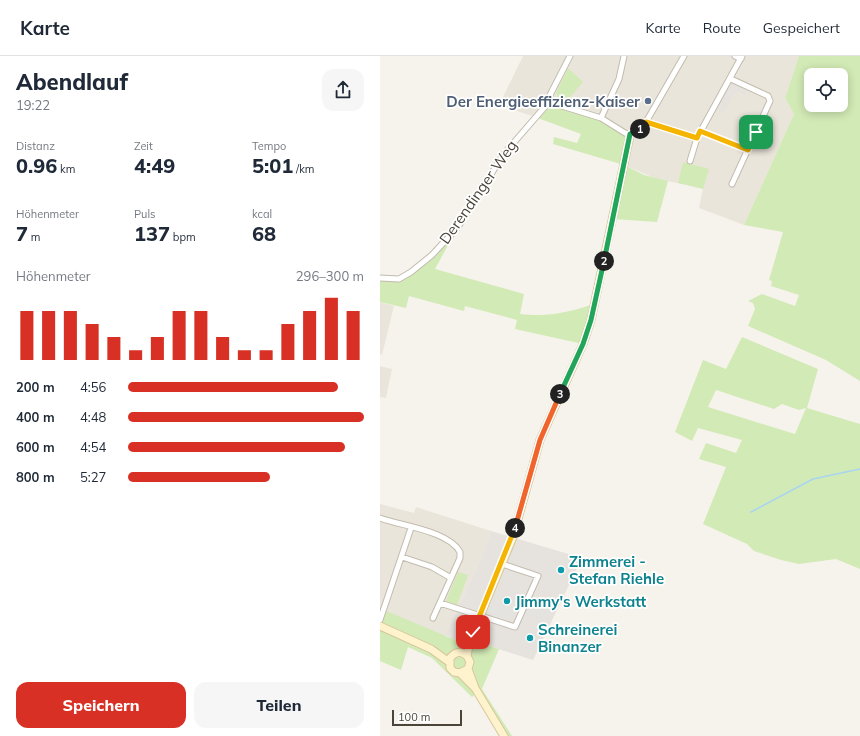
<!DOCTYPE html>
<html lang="de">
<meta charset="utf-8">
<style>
:root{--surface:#fff;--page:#f6f6f7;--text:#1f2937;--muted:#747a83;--line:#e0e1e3;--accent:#d93025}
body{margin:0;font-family:Mulish,sans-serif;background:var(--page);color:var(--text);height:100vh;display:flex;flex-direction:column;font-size:15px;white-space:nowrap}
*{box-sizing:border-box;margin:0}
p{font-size:13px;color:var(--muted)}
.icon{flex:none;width:22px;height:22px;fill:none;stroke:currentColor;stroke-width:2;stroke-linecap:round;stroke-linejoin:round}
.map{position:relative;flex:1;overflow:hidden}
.details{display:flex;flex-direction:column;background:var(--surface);width:380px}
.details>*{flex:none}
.controls{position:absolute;left:424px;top:12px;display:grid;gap:8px}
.controls a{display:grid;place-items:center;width:44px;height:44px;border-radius:8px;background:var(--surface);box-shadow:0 2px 10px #0003;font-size:20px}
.scale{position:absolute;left:12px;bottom:10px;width:70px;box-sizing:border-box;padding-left:4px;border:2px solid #4b4439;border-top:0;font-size:11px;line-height:14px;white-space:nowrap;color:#4b4439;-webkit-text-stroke:3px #fff;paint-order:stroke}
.pin{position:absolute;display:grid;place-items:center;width:34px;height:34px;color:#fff;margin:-17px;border-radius:8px;box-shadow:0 2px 6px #0006}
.km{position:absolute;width:20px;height:20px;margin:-10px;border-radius:50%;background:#222;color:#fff;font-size:11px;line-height:20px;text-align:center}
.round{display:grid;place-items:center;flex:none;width:42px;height:42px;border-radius:12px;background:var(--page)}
.overview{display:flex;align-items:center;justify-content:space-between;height:68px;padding:0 16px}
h1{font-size:22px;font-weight:800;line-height:30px}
.metrics{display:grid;grid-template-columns:repeat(3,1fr);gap:6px;height:68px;padding:4px 16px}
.metrics div{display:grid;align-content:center}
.metrics b{font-size:20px;font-weight:800}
.metrics small{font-size:11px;font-weight:400}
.metrics p{font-size:11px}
.chart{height:112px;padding:8px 16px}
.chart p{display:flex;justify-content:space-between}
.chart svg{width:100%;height:72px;margin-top:4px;stroke:var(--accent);stroke-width:6}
.cta{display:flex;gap:8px;margin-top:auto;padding:8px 16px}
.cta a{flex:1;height:46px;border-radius:12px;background:var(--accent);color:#fff;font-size:16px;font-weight:800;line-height:46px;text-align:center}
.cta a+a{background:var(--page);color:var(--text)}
ul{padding:0 16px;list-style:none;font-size:13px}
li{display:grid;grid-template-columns:64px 48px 1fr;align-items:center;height:30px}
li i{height:10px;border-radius:5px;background:var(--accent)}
header{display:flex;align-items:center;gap:24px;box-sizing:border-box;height:56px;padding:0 20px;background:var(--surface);border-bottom:1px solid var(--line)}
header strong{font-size:19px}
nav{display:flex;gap:22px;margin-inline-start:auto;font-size:14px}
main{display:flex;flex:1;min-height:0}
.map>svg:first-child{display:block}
</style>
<header>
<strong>Karte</strong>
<nav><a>Karte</a><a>Route</a><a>Gespeichert</a></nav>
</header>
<main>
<section class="details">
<div class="overview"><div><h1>Abendlauf</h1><p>19:22</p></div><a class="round"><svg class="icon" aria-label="share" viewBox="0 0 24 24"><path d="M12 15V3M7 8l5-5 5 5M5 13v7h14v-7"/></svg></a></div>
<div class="metrics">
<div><p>Distanz</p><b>0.96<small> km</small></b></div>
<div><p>Zeit</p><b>4:49</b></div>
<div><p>Tempo</p><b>5:01<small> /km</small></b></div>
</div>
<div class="metrics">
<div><p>Höhenmeter</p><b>7<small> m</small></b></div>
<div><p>Puls</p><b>137<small> bpm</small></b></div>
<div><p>kcal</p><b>68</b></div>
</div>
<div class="chart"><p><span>Höhenmeter</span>296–300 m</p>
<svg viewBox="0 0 160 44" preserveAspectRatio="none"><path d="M5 44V14M15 44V14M25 44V14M35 44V22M45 44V30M55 44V38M65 44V30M75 44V14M85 44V14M95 44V30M105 44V38M115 44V38M125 44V22M135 44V14M145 44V6M155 44V14"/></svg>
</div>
<ul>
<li><b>200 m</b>4:56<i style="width:89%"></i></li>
<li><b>400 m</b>4:48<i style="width:100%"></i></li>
<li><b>600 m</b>4:54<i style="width:92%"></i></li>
<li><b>800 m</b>5:27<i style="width:60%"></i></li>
</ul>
<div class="cta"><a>Speichern</a><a>Teilen</a></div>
</section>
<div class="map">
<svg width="480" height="680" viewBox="0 0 480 680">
<rect width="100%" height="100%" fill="#f6f3ec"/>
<path fill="#eae5da" d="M 143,0 L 419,0 L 405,42 L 414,58 L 364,169 L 319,152 L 323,132 L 277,123 L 244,109 L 250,79 L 155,61 L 119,49 Z
M 0,246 L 14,250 L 2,299 L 0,298 Z
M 0,310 L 12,313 L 6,342 L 0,341 Z
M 0,448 L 34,457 L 36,451 L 111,475 L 101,503 L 59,592 L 0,570 Z"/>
<path fill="#e6e2dd" d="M 351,23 L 369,31 L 365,39 L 356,35 L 343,57 L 334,52 Z
M 111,475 L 202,502 L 153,604 L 90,584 L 86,589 L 65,579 L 101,503 Z"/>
<path fill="#d2eab5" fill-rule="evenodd" d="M 419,0 L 480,0 L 480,335 L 480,325 L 446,304 L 368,270 L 375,253 L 373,247 L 368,245 L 382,238 L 415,250 L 419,239 L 391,230 L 392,225 L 389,224 L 403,176 L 364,169 L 414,58 L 405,42 ZM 431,19 L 461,19 L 461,49 L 431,49 Z
M 188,12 L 203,26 L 185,47 L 179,44 L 176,37 Z
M 169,46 L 221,62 L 250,79 L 244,109 L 264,119 L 288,125 L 277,166 L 233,163 L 244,109 L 173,88 L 174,81 L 197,87 L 201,78 L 155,61 Z
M 303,106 L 329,113 L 323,133 L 298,127 Z
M 78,171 L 55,213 L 144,238 L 140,258 C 170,261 186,257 214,248 L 203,288 L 135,273 L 137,264 L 85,250 L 84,255 L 29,240 L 26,252 L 0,246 L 0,222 L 19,223 L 31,216 Z
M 362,281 L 438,313 L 427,352 L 480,368 L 480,513 L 456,503 L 419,508 L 401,504 L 374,495 L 367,488 L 323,468 L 346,411 L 319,403 L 326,387 L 356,397 L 362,384 L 318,372 L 312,385 L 295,376 L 323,304 L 346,313 ZM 336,334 L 394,353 L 402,348 L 419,354 L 426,352 L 415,378 L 328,351 Z
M 78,516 L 88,519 L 77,549 L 66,545 Z
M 4,554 L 85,588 L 90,584 L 119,593 L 102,633 L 132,680 L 124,680 L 97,637 L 92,641 L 52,602 L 28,591 L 21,614 L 0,605 L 0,556 Z"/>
<path fill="#e5e3e0" d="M 110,544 L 115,546 L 137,553 L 130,563 L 105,556 Z
M 149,546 L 171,554 L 166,566 L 145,556 Z"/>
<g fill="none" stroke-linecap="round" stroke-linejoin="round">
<path stroke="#a9d4f2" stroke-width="1.5" d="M 371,456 L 433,423 L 480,413"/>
<defs>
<path id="street" d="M 355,0 L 361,3
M 351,23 L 388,40 L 390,45 L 352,128
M 169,46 L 221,62 L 245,77 L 250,79 L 260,73 L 266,66 L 304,0
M 169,46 L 170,39 L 190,0
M 221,62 L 239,23 L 244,0
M 266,66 L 317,82
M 320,75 L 368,94
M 310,105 L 317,82 L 362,0
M 0,222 L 19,223 L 31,216 L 52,199 L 78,171 L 123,99 L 169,46
M 0,462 C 22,470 69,475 80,496 L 80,502 L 53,562
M 22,501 L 52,511 L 71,522
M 60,547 L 135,571 L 158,520 L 122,508
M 0,564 L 31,472"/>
<path id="secondary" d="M 0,570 L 51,593 L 69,606
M 87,600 L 90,584 L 133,481 L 160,384 L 203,288 L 211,264 L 250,79
M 88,613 L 95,632 L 124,680
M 80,617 L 88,613 L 90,606 L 87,600 C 81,594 75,596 70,602 L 70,612 L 74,616 L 80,617 L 95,632"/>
</defs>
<use href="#street" stroke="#c2bbae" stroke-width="7"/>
<use href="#secondary" stroke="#d6c79b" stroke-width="9"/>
<use href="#street" stroke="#fff" stroke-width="5"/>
<use href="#secondary" stroke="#fff3cd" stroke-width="7"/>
</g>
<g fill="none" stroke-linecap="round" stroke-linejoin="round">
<defs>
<path id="split-1" d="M 260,73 L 266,66 L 317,82 L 320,75 L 368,94 L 376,76"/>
<path id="split-2" d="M 224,205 L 250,78 L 260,73"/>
<path id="split-3" d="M 180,338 L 203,288 L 211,264 L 224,205"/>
<path id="split-4" d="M 135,472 L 160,384 L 180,338"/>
<path id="split-5" d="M 93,576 L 135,472"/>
</defs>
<use href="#split-1" stroke="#fff" stroke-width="8"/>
<use href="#split-2" stroke="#fff" stroke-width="8"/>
<use href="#split-3" stroke="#fff" stroke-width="8"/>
<use href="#split-4" stroke="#fff" stroke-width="8"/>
<use href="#split-5" stroke="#fff" stroke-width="8"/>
<use href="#split-1" stroke="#f5b400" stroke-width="5"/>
<use href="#split-2" stroke="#22a559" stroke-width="5"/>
<use href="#split-3" stroke="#22a559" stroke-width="5"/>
<use href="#split-4" stroke="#f0652b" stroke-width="5"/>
<use href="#split-5" stroke="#f5b400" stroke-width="5"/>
</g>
<circle fill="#5c6f8a" stroke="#fff" stroke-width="1.5" cx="268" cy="45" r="4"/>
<g fill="#0f9aa8" stroke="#fff" stroke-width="1.5">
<circle cx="181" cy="514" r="4"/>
<circle cx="127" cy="545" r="4"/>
<circle cx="150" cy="582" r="4"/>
</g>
<g text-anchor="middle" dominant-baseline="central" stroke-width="3.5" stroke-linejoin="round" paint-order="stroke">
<g font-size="15" font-weight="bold" fill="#4e5e75" stroke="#fff" text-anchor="end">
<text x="260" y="45">Der Energieeffizienz-Kaiser</text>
</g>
<g font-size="15" fill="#4b4439" stroke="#fff">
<text transform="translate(98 136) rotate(-55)">Derendinger Weg</text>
</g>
<g font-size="15" font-weight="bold" fill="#0d838f" stroke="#fff" text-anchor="start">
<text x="189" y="505">Zimmerei -<tspan x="189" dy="17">Stefan Riehle</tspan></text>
<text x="135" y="545">Jimmy's Werkstatt</text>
<text x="158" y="573">Schreinerei<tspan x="158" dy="17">Binanzer</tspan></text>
</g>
</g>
</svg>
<div class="controls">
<a><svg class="icon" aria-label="locate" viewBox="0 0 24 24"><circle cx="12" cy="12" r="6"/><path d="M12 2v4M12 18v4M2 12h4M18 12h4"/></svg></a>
</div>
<div class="scale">100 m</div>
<div class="pin" style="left:376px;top:76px;background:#1e9e55"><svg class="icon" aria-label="arrive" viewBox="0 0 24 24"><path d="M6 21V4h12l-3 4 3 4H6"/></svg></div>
<div class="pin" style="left:93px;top:576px;background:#d93025"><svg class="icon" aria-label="check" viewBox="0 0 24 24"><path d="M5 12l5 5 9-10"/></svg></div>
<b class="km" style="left:260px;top:73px">1</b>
<b class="km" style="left:224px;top:205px">2</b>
<b class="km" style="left:180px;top:338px">3</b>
<b class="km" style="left:135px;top:472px">4</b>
</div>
</main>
